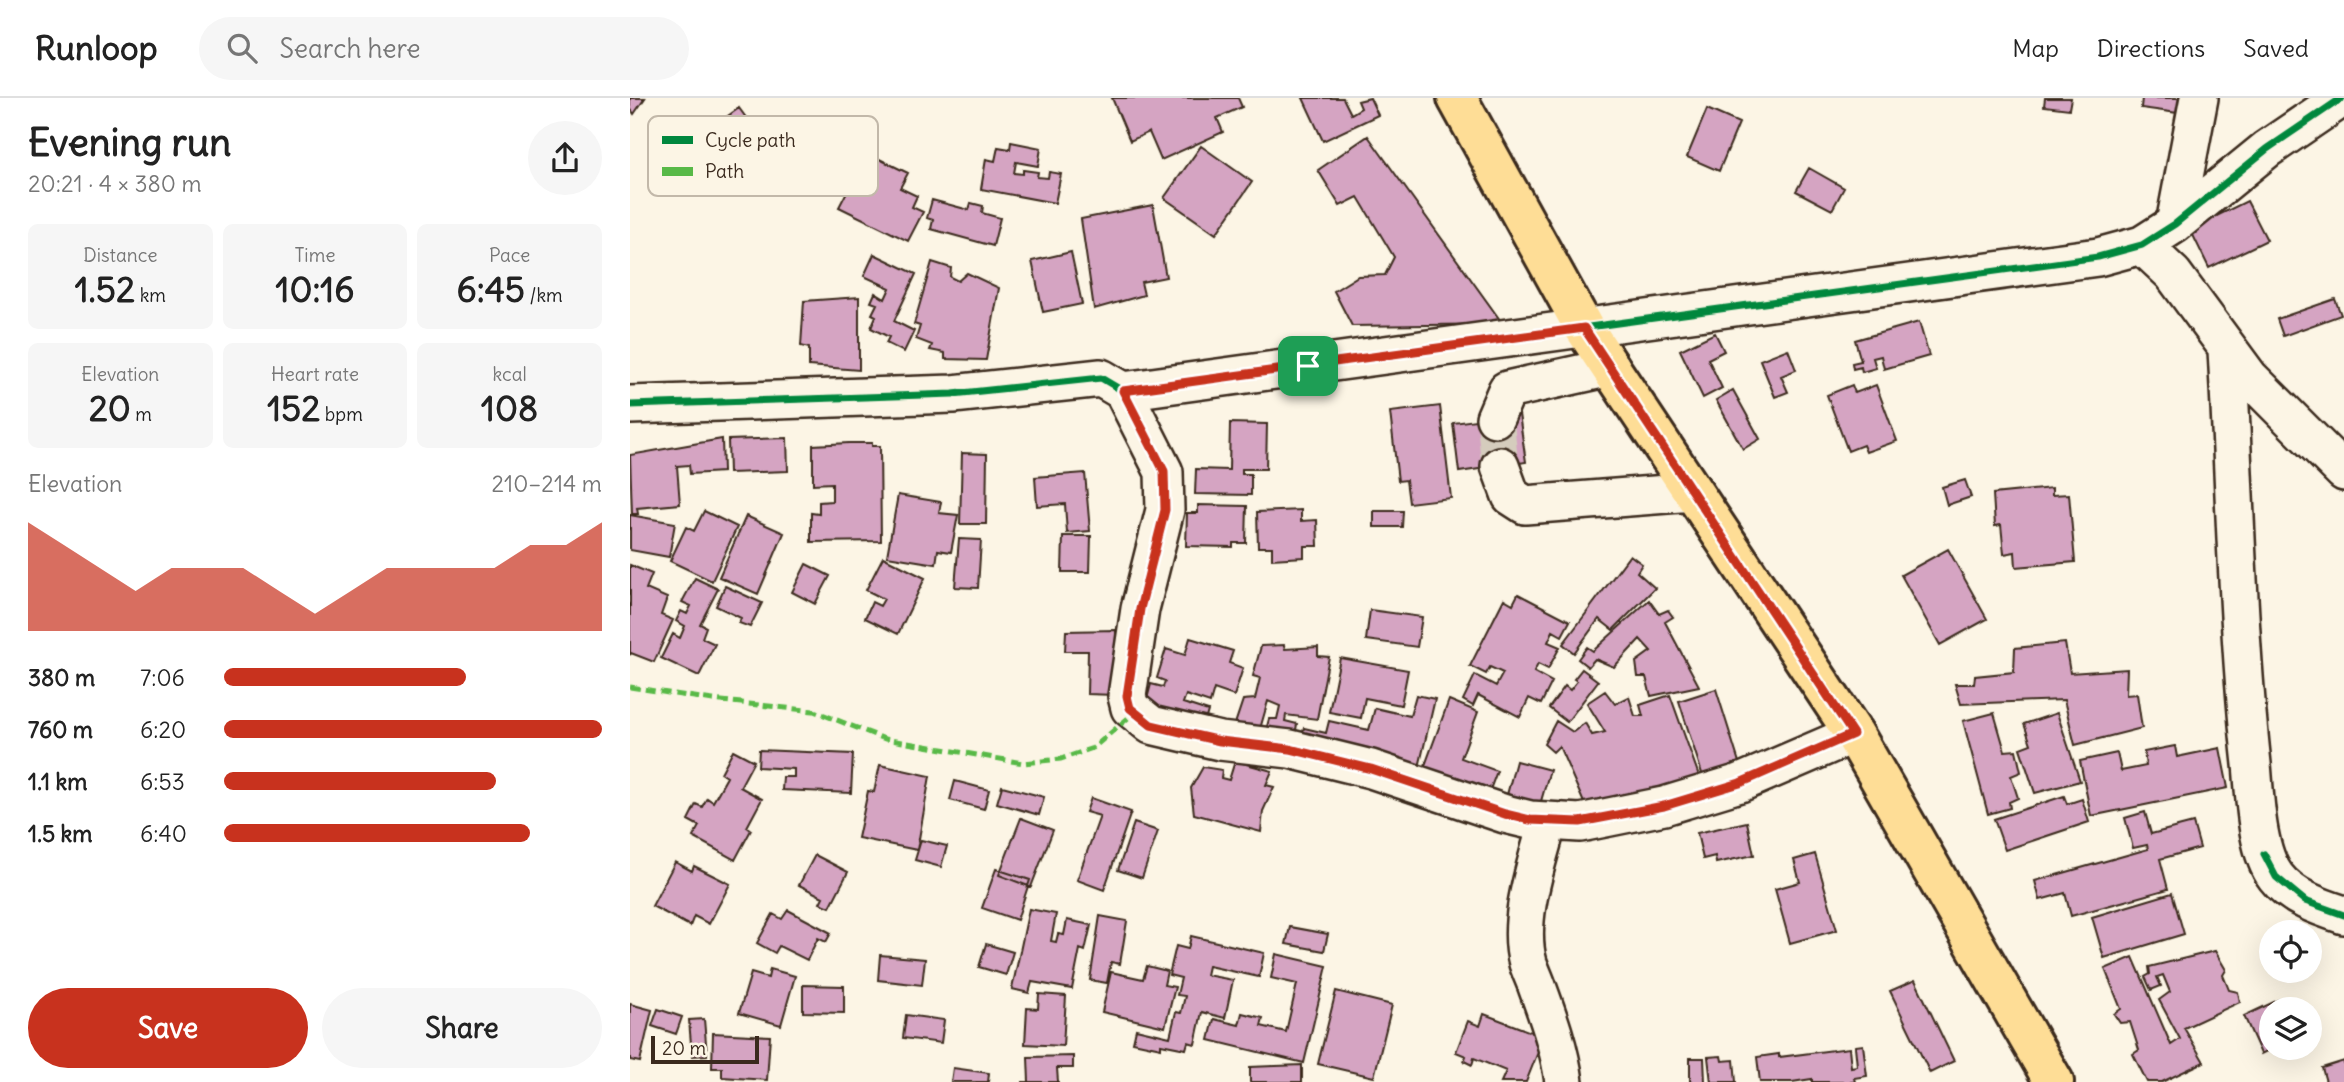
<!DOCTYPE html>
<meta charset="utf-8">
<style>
:root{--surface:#fff;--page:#f6f6f6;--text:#222;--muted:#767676;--line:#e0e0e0;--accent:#c8321e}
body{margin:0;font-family:Delius,sans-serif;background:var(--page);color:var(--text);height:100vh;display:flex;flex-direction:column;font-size:26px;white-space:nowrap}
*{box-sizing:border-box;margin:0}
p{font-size:23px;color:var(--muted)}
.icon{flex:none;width:38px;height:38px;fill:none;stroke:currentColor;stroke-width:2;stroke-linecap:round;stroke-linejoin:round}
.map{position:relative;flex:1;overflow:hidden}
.side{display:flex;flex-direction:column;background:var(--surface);width:630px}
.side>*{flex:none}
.tools{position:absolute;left:1629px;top:822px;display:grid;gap:14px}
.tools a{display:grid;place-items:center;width:63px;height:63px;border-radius:50%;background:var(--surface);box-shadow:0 7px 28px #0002;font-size:35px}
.scale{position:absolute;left:21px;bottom:18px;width:108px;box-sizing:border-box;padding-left:7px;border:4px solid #3b2a1e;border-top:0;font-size:19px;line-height:24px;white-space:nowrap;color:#3b2a1e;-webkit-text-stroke:5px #fcf5e5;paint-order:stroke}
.pin{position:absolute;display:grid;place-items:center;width:60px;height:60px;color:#fff;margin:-30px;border-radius:14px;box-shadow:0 4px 10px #0006}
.round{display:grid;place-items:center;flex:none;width:74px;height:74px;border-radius:37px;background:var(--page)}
.summary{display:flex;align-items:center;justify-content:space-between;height:119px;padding:0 28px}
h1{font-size:38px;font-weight:700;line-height:52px}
.stats{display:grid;grid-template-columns:repeat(3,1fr);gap:10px;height:119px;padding:7px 28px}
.stats div{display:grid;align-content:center;border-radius:10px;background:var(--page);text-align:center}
.stats b{font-size:35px;font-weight:700}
.stats small{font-size:19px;font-weight:400}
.stats p{font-size:19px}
.chart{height:196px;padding:14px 28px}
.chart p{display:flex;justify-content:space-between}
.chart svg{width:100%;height:126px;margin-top:7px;fill:var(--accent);opacity:.7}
.button{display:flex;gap:14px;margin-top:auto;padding:14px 28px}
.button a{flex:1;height:80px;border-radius:42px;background:var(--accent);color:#fff;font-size:28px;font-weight:700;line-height:80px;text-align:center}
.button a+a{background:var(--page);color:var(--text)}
ul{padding:0 28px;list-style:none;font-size:23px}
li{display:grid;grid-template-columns:112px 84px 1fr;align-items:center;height:52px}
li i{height:18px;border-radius:9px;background:var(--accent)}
header{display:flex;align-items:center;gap:42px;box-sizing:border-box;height:98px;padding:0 35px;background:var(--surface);border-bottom:2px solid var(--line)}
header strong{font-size:33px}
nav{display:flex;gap:38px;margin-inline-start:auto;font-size:24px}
.search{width:490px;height:63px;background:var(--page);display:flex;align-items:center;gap:18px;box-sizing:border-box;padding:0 24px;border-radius:38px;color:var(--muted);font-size:26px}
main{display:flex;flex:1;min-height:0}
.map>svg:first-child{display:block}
</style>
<header>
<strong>Runloop</strong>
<div class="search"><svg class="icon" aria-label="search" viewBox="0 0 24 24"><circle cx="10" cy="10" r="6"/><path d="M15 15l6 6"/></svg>Search here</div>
<nav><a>Map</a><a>Directions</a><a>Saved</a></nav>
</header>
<main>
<section class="side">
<div class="summary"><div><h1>Evening run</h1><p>20:21 · 4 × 380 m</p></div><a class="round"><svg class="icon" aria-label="share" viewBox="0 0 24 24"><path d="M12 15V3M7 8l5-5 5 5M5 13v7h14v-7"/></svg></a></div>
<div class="stats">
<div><p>Distance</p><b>1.52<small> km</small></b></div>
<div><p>Time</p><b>10:16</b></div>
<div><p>Pace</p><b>6:45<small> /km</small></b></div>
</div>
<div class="stats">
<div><p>Elevation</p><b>20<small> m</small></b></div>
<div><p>Heart rate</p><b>152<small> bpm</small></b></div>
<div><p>kcal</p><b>108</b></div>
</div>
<div class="chart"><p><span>Elevation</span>210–214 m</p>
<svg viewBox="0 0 160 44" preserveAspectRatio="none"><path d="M0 44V6L10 14L20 22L30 30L40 22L50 22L60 22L70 30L80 38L90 30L100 22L110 22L120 22L130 22L140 14L150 14L160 6V44z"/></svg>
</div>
<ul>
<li><b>380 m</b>7:06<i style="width:64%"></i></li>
<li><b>760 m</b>6:20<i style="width:100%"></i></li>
<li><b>1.1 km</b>6:53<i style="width:72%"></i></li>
<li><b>1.5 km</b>6:40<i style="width:81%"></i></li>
</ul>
<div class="button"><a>Save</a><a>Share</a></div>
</section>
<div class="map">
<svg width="1714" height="984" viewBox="0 0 1714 984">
<rect width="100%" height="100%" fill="#fcf5e5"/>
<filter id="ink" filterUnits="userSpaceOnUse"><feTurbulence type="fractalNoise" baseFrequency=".0143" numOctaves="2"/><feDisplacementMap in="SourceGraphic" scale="14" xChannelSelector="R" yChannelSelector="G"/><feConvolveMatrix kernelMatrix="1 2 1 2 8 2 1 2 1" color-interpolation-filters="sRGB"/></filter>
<g filter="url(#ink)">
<path fill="#d5a4c2" stroke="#3b2a1e" stroke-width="2" d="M 0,0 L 15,0 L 4,16 L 0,10 Z
M 482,0 L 608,0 L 612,9 L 587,20 L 593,34 L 531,62 L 519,34 L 500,43 Z
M 673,0 L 713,0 L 721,16 L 731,10 L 728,3 L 740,0 L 748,17 L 693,43 Z
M 1415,0 L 1441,0 L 1439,11 L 1414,8 Z
M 1512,0 L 1550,0 L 1548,15 L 1511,10 Z
M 109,10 L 117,21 L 92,40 L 84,28 Z
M 1077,11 L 1109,25 L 1089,73 L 1057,59 Z
M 738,38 L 873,226 L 722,228 L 704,193 L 728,178 L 755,177 L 764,159 L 728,99 L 710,108 L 688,72 Z
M 381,44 L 411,50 L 408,68 L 386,64 L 384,75 L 393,76 L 393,72 L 408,74 L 407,79 L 418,80 L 419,74 L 431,76 L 425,105 L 351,91 L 356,61 L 365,63 L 368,49 L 380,51 Z
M 571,48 L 622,84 L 586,136 L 534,100 Z
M 237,55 L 278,75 L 270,90 L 287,98 L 282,109 L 293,114 L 278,143 L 209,109 Z
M 1179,70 L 1214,90 L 1202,112 L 1166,93 Z
M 302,102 L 339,112 L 341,105 L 353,108 L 352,115 L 370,120 L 363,148 L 301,131 L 303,122 L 297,120 Z
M 1617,103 L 1637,142 L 1579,170 L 1560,131 Z
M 523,107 L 536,179 L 511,184 L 514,197 L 464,211 L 451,121 Z
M 441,154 L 452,206 L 413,214 L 402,163 Z
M 244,156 L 286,176 L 264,223 L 284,233 L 274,254 L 256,245 L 259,239 L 241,230 L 246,218 L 242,216 L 247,206 L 241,204 L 245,195 L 255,201 L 260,190 L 234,178 Z
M 302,164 L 321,170 L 320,179 L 328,183 L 337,175 L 369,190 L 356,262 L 315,261 L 315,255 L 300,252 L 302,247 L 286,241 L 290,228 L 284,226 Z
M 229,199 L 229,272 L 179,268 L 179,250 L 171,248 L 174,203 Z
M 1705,201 L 1711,217 L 1653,238 L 1647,221 Z
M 1289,224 L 1299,258 L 1254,271 L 1251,258 L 1243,260 L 1246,270 L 1232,274 L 1231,269 L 1223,271 L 1222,265 L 1231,263 L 1225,242 Z
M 1085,235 L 1094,253 L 1078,261 L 1092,290 L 1073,300 L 1050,252 Z
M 1158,251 L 1166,272 L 1151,278 L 1158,294 L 1145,299 L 1130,262 Z
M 1222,287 L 1225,295 L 1246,287 L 1267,343 L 1236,354 L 1233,347 L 1218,353 L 1197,297 Z
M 1103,292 L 1130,341 L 1113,351 L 1086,302 Z
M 810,308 L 821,400 L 779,405 L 776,382 L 768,383 L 760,314 Z
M 889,316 L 896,364 L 829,374 L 823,325 Z
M 600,325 L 637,326 L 636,371 L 612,371 L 612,376 L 621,376 L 621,397 L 565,396 L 566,371 L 599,372 Z
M 157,340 L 158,373 L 99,375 L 98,342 Z
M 92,341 L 93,374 L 60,376 L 59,367 L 47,368 L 50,406 L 7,410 L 8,416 L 2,416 L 0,357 Z
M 219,345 L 242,345 L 242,348 L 250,348 L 251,443 L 181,444 L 181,415 L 189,416 L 189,404 L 202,403 L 202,385 L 183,386 L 183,347 Z
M 332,355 L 357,356 L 356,426 L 330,426 Z
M 455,375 L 460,433 L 437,435 L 435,406 L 407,408 L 405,379 Z
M 1335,382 L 1341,399 L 1317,407 L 1312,389 Z
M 1422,390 L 1422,397 L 1439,396 L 1445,464 L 1386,469 L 1385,454 L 1374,456 L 1371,427 L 1365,428 L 1363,396 Z
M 268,397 L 311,404 L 309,415 L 328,417 L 321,454 L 308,452 L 306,466 L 257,458 Z
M 568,407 L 617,408 L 616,445 L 603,445 L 603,449 L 556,448 L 557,415 L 568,415 Z
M 671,412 L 671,423 L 687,422 L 688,448 L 674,448 L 674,459 L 642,461 L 642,449 L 628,449 L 627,414 Z
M 74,413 L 107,429 L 82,483 L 40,463 L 56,429 L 64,433 Z
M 744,413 L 773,413 L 772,429 L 744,429 Z
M 0,417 L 45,425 L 39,459 L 0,452 Z
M 116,418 L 154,435 L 128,496 L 89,479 Z
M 433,438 L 461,438 L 460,474 L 432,474 Z
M 329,441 L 351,442 L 348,490 L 325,489 Z
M 1318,451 L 1357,521 L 1310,547 L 1271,477 Z
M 1000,457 L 1012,466 L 1007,474 L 1025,490 L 983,532 L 969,521 L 944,555 L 933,546 Z
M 253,459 L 295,480 L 268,536 L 235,520 L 242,504 L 250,508 L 254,501 L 236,492 Z
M 176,466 L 200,478 L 185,506 L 162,494 Z
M 0,467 L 22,476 L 16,491 L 37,500 L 31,517 L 43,522 L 24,564 L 1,555 L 0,557 Z
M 65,480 L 88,491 L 70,526 L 76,529 L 72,540 L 85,546 L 69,578 L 31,560 L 43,536 L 50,540 L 55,528 L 46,523 L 51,513 L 57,516 L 61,508 L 52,504 Z
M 95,488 L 132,505 L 120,529 L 109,525 L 111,520 L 86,508 Z
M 888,496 L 940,523 L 932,538 L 923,533 L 918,544 L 930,549 L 918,571 L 908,566 L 904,574 L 922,584 L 911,606 L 899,600 L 890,619 L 848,597 L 843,608 L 833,602 L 845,577 L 866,588 L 873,575 L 860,569 L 856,576 L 840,568 L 874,501 L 883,506 Z
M 1019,502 L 1029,516 L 1038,512 L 1043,519 L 1035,524 L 1069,588 L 1021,598 L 1016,579 L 1008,579 L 1006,564 L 1021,553 L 1010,541 L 984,569 L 965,561 L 958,569 L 948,561 L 957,549 L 963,553 Z
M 740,512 L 792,519 L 787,549 L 736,542 Z
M 486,532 L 485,597 L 457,596 L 458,553 L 435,553 L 436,533 Z
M 560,540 L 603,553 L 599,565 L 613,570 L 604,598 L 584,591 L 580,605 L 556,597 L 553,605 L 578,613 L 575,623 L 516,605 L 521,586 L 533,589 L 535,583 L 527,580 L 536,551 L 555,557 Z
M 1435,545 L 1440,575 L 1497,571 L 1496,597 L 1507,596 L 1512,630 L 1445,647 L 1434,602 L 1331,606 L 1325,586 L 1344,586 L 1345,578 L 1384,574 L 1385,550 Z
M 654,547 L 655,551 L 688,549 L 688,558 L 699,559 L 687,621 L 656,617 L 655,623 L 667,626 L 666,632 L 660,632 L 658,641 L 635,636 L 639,621 L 647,621 L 650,608 L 638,603 L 628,638 L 604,629 L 613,602 L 625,601 L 630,580 L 623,578 L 631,548 Z
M 710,560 L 778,572 L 771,607 L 735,600 L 731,620 L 699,614 Z
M 952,571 L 968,583 L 937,624 L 919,610 L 935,588 L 940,592 L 947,583 L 944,581 Z
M 1086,591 L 1112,674 L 1075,685 L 1049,603 Z
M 975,593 L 985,606 L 999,599 L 1005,618 L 1013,618 L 1010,607 L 1040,597 L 1069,678 L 976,715 L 958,714 L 929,648 L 923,654 L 914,646 L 926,623 L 943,634 L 955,625 L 962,637 L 975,634 L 957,605 Z
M 786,597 L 805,601 L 787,678 L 670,645 L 674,630 L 696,635 L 699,623 L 739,632 L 745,610 L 780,618 Z
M 819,602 L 848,614 L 831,660 L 867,673 L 858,697 L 793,673 Z
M 1364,615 L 1375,653 L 1386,652 L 1391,674 L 1381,678 L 1388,700 L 1379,704 L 1380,710 L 1358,716 L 1333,623 Z
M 1427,615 L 1450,683 L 1405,695 L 1390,650 L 1401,646 L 1394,626 Z
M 1545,648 L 1547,659 L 1590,650 L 1598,690 L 1461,718 L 1450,663 L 1487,655 L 1491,673 L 1516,668 L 1514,654 Z
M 103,652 L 124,663 L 110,689 L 132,701 L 117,729 L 121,732 L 105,762 L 63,739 L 69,728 L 58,722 L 66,706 L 72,709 L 77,700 L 83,704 L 97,679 L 91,675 Z
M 129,652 L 223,656 L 221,695 L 152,692 L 153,679 L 164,679 L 164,671 L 128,669 Z
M 605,663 L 642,673 L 636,687 L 644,689 L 633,713 L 631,734 L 564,716 L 561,690 L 573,669 L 592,672 L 591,680 L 599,682 Z
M 886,663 L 920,672 L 907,717 L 874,708 Z
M 250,667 L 300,678 L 287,752 L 228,740 L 238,693 L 244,694 Z
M 325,683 L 359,692 L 354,711 L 320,702 Z
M 372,688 L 414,699 L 409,717 L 367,705 Z
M 1434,698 L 1437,706 L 1452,701 L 1459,724 L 1375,752 L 1364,721 Z
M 461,700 L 501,714 L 474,792 L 447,782 L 470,718 L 456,714 Z
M 1515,714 L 1521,736 L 1563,725 L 1570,750 L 1530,761 L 1538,791 L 1441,818 L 1435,795 L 1410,802 L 1405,783 L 1518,751 L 1517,747 L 1503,750 L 1495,720 Z
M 391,720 L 423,732 L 401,789 L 369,777 Z
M 1117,724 L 1124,757 L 1086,765 L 1085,758 L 1073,761 L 1067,735 Z
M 504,725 L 528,733 L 512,780 L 488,772 Z
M 291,742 L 317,748 L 311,769 L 285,762 Z
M 1185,756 L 1207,832 L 1160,845 L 1145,791 L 1170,784 L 1164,762 Z
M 185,757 L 218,774 L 200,809 L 190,805 L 193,799 L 169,787 Z
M 45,764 L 62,773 L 64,768 L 100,786 L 79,826 L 64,818 L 60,828 L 22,808 Z
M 366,771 L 400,782 L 387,822 L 352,810 Z
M 1542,795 L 1554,836 L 1474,860 L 1462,819 Z
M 399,811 L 426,816 L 421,843 L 426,844 L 428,836 L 434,837 L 437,822 L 461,827 L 455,853 L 450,851 L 442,891 L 402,884 L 399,895 L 382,891 Z
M 158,812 L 201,835 L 196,844 L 188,840 L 177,862 L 149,848 L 145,855 L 127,845 L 143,816 L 152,821 Z
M 470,818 L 497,823 L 490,866 L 481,864 L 477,885 L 460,882 Z
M 660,829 L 698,836 L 694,853 L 656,846 Z
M 561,838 L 634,855 L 629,879 L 578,868 L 576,877 L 603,882 L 595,920 L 572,914 L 565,946 L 558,944 L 556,951 L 531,946 L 531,950 L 503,944 L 506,931 L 540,939 L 546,914 L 551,915 L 555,898 L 547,897 L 551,880 L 539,877 L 546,848 L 558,851 Z
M 356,846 L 383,854 L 376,877 L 349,869 Z
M 1585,853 L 1596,872 L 1593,877 L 1599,892 L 1608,894 L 1610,904 L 1554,930 L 1574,964 L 1532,984 L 1517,984 L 1503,956 L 1509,952 L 1500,924 L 1490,925 L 1484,916 L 1491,911 L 1475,871 L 1503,859 L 1541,947 L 1550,941 L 1529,902 L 1540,894 L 1533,877 L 1527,879 L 1531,888 L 1521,892 L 1515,879 L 1520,876 L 1519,869 Z
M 646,856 L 697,868 L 674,965 L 579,942 L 584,921 L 609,927 L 612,915 L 633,920 L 631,928 L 656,934 L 667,886 L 641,880 Z
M 250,857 L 295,861 L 292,887 L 248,882 Z
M 517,868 L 537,873 L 534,887 L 545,889 L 535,929 L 472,914 L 481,874 L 513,881 Z
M 140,871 L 165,878 L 151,927 L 109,915 L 121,875 L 138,880 Z
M 1285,882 L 1324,963 L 1300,975 L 1260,893 Z
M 173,887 L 214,888 L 214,915 L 173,914 Z
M 706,893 L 762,907 L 744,979 L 688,966 Z
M 409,896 L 436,898 L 433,948 L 395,946 L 397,910 L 408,911 Z
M 1648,902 L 1653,912 L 1642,912 L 1643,950 L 1631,956 L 1614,918 Z
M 0,906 L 22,912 L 10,964 L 0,962 Z
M 28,911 L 52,919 L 46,936 L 22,928 Z
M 854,916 L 914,939 L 896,984 L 871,984 L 876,973 L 844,960 L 842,967 L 834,963 L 836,958 L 826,954 L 838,923 L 850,928 Z
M 276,917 L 314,922 L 311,945 L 273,940 Z
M 74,921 L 77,957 L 62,958 L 59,922 Z
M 83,935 L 140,938 L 137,982 L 92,979 L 92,970 L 82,970 Z
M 1233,947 L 1237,978 L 1224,980 L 1225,984 L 1182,984 L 1182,981 L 1162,984 L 1130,984 L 1127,959 L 1149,956 L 1149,959 L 1219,950 L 1221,969 L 1227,968 L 1225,948 Z
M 443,958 L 443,970 L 427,970 L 428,984 L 392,984 L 399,984 L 398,959 Z
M 1091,958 L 1092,963 L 1104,962 L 1106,984 L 1081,984 L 1078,959 Z
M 1060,960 L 1074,960 L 1075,984 L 1060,984 Z
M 1714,963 L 1714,984 L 1696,984 L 1692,970 Z
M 672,967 L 672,984 L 620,984 L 620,969 Z
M 323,970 L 359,975 L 358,984 L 321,984 Z"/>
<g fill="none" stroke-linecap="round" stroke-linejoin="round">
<path stroke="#d5ccbd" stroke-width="37" stroke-dasharray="37 18" stroke-linecap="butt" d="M 865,320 L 870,368"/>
<defs>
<path id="minor" d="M 1545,126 L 1569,0
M 1512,147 L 1543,176 L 1619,279 L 1714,374
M 1597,252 C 1605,390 1607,529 1622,666 C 1625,698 1626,753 1646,779 C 1662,800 1690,809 1714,817
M 493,293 L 1468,159 L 1512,147 L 1545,126 L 1637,51 L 1712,0
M 0,307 L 323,296 L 471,280 L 493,293 L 534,374 L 535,412 L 510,511 L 497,598 L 500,610 L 521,627 L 590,643 L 660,651 L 741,671 L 875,716 L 900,722 L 950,725 L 1034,708 L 1110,685 L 1224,636
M 865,320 L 877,292 L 981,269
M 870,368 L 881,398 L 895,407 L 1063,394
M 918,723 C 907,765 886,822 898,865 C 901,874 905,882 908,891 C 919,921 930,952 934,984"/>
<path id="major" d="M 827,0 L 954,230 L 1224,636 L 1424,984"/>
</defs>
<use href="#minor" stroke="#3b2a1e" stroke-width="42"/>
<use href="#major" stroke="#3b2a1e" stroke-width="44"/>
<use href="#minor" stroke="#fcf5e5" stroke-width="37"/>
<use href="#major" stroke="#fedd96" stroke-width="38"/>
<path stroke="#58b947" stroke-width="5" stroke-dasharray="10 5" stroke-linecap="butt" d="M 0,589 L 83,602 L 184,613 L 255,641 L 393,665 L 431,661 L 463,650 L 504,615"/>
<defs>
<path id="cycleway" d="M 493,293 L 1468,159 L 1512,147 L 1545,126 L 1637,51 L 1712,0
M 0,307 L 323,296 L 471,280 L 493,293 L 534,374 L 535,412 L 510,511 L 497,598 L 500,610 L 521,627 L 590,643 L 660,651 L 741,671 L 875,716 L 900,722 L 950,725 L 1034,708 L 1110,685 L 1224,636
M 1634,756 L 1646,779 L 1675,803 L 1714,817"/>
</defs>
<use href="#cycleway" stroke="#fcf5e5" stroke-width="11"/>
<use href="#cycleway" stroke="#00873e" stroke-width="7"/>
</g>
</g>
<g fill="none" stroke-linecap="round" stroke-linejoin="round" filter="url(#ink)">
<defs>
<path id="route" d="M 954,230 L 1223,636 L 1110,685 L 1034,708 L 950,724 L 900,722 L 875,716 L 741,671 L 660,651 L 590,643 L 521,627 L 500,610 L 497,598 L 510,511 L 535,412 L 534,373 L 493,293 Z"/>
</defs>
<use href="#route" stroke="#fff" stroke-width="14"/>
<use href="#route" stroke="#c8321e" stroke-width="9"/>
</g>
<rect x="18" y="18" width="230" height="80" rx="10" fill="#fcf5e5" stroke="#c2b8a9" stroke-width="2"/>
<rect x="32" y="38" width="31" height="8" fill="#00873e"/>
<rect x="32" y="69" width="31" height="9" fill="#58b947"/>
<g font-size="19" fill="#3b2a1e">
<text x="75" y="49">Cycle path</text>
<text x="75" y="80">Path</text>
</g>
</svg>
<div class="tools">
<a><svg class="icon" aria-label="locate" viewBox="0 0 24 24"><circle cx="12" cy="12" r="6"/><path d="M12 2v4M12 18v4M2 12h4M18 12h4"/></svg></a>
<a><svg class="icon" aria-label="layers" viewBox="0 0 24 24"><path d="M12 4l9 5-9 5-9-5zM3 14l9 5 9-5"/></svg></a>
</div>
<div class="scale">20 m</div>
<div class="pin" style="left:678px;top:268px;background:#1e9e55"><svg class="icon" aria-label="arrive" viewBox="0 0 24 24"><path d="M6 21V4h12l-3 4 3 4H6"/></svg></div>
</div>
</main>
